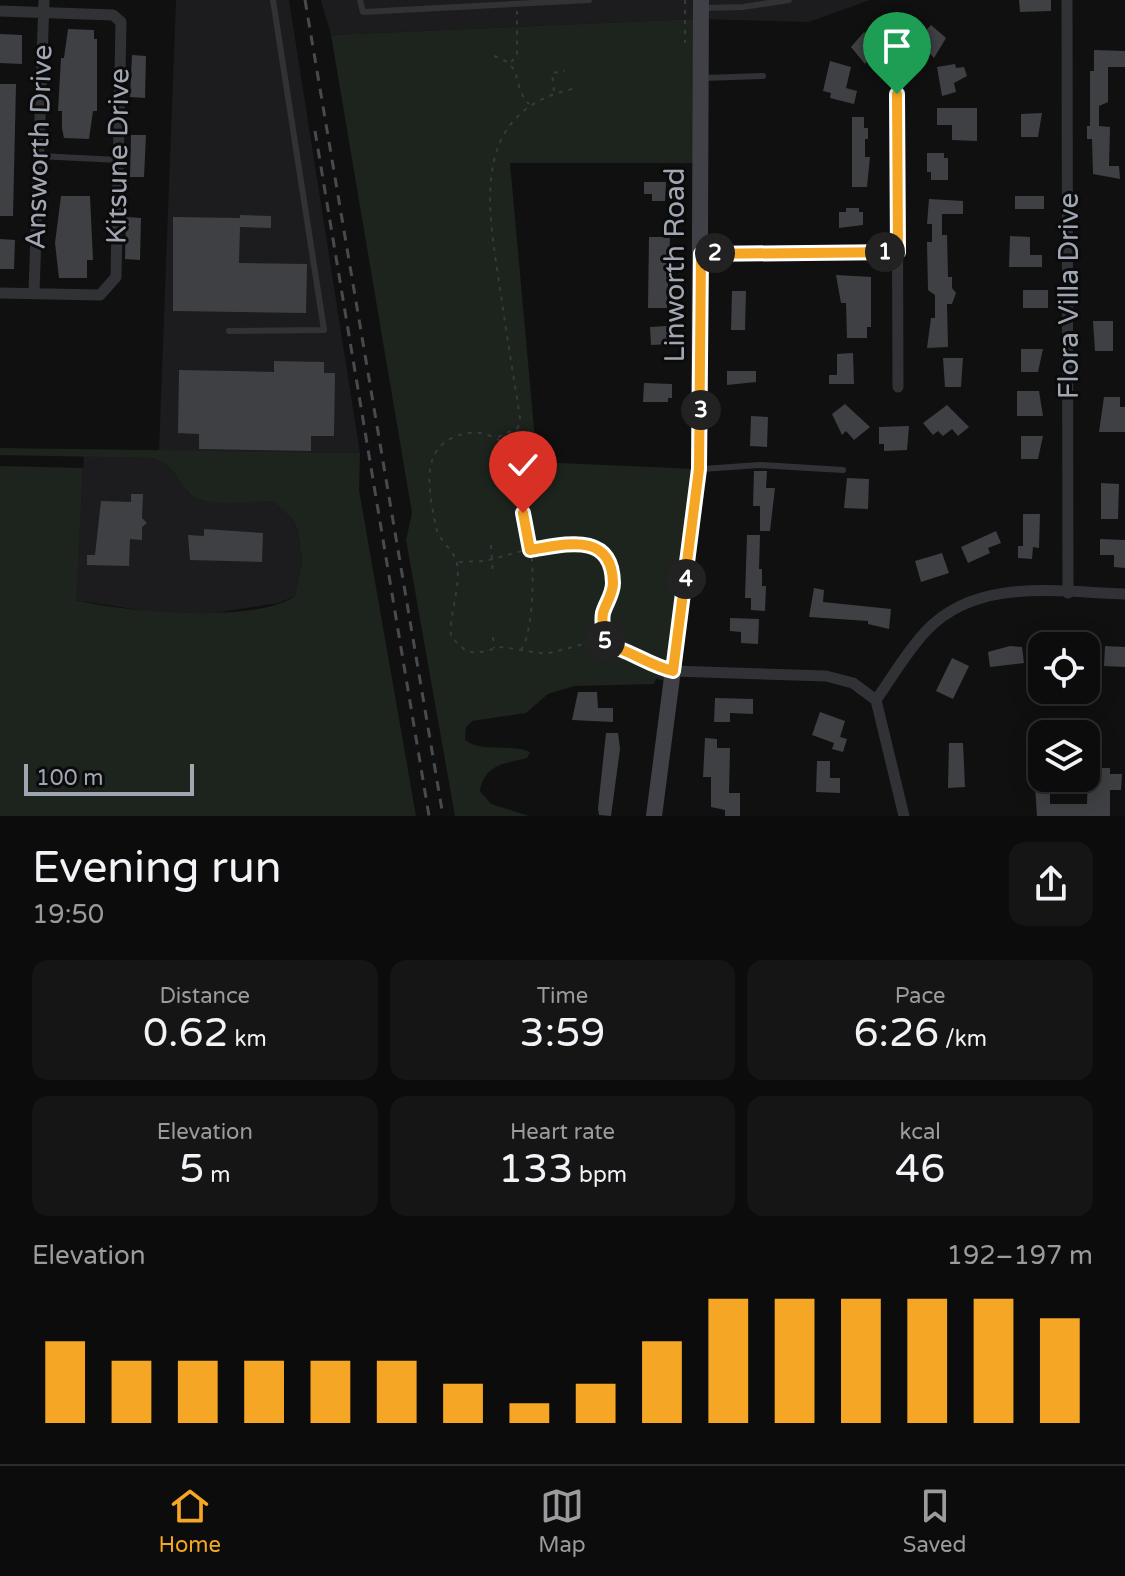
<!DOCTYPE html>
<meta charset="utf-8">
<style>
:root{--surface:#0c0c0d;--page:#151516;--text:#f1f3f6;--muted:#9a9b9d;--line:#2c2c2e;--accent:#f5a624}
body{margin:0;font-family:"Varela Round",sans-serif;background:var(--page);color:var(--text);height:100vh;display:flex;flex-direction:column;font-size:30px;white-space:nowrap}
*{box-sizing:border-box;margin:0}
p{font-size:26px;color:var(--muted)}
.icon{flex:none;width:44px;height:44px;fill:none;stroke:currentColor;stroke-width:2;stroke-linecap:round;stroke-linejoin:round}
.map{position:relative;height:816px;overflow:hidden}
.drawer{display:flex;flex-direction:column;background:var(--surface);flex:1}
.drawer>*{flex:none}
.tools{position:absolute;left:1028px;top:632px;display:grid;gap:16px}
.tools a{display:grid;place-items:center;width:72px;height:72px;border-radius:16px;background:var(--surface);box-shadow:0 4px 20px #0003,0 0 0 2px var(--line);font-size:40px}
.scale{position:absolute;left:24px;bottom:20px;width:170px;box-sizing:border-box;padding-left:8px;border:4px solid #a0a7b2;border-top:0;font-size:22px;line-height:28px;white-space:nowrap;color:#a0a7b2;-webkit-text-stroke:6px #0b0b0c;paint-order:stroke}
.pin{position:absolute;display:grid;place-items:center;width:68px;height:68px;color:#fff;margin:-82px -34px;border-radius:50% 50% 50% 0;rotate:-45deg;box-shadow:0 0 8px #0007}
.pin .icon{rotate:45deg}
.km{position:absolute;width:40px;height:40px;margin:-20px;border-radius:50%;background:#222;color:#fff;font-size:22px;line-height:40px;text-align:center}
.round{display:grid;place-items:center;flex:none;width:84px;height:84px;border-radius:16px;background:var(--page)}
.head{display:flex;align-items:center;justify-content:space-between;height:136px;padding:0 32px}
h1{font-size:44px;font-weight:600;line-height:60px}
.metrics{display:grid;grid-template-columns:repeat(3,1fr);gap:12px;height:136px;padding:8px 32px}
.metrics div{display:grid;align-content:center;border-radius:16px;background:var(--page);text-align:center}
.metrics b{font-size:40px;font-weight:600}
.metrics small{font-size:22px;font-weight:400}
.metrics p{font-size:22px}
.chart{height:224px;padding:16px 32px}
.chart p{display:flex;justify-content:space-between}
.chart svg{width:100%;height:144px;margin-top:8px;stroke:var(--accent);stroke-width:6}
.dock{display:flex;justify-content:space-around;align-items:center;height:112px;border-top:2px solid var(--line);background:var(--surface);font-size:22px;color:var(--muted)}
.dock a{display:grid;justify-items:center;gap:4px}
.dock .active{color:var(--accent)}
.map>svg:first-child{display:block}
</style>
<div class="map">
<svg width="1125" height="816" viewBox="0 0 1125 816">
<rect width="100%" height="100%" fill="#101011"/>
<path fill="#1c1c1e" d="M 176,0 L 289,0 L 360,453 L 159,451 Z
M 321,0 L 870,0 L 809,22 L 696,19 L 331,35 Z
M 84,456 L 152,458 L 168,462 L 188,493 L 201,500 L 273,501 L 294,521 L 298,532 L 302,561 L 295,596 L 279,603 L 213,613 L 158,613 L 75,600 Z"/>
<path fill="#1c241d" d="M 696,19 L 695,163 L 510,163 L 537,462 L 696,469 L 667,681 L 656,679 L 654,684 L 574,686 L 548,694 L 526,713 L 472,721 L 466,727 L 465,740 C 482,753 510,743 530,752 L 527,758 C 504,764 485,764 480,791 L 491,804 L 529,816 L 455,816 L 406,540 L 412,513 L 331,35 Z
M 0,448 L 360,453 L 359,490 L 416,816 L 0,816 L 0,466 L 83,468 L 76,600 C 122,612 256,624 295,596 L 302,561 L 298,532 L 294,521 L 273,501 C 250,500 202,510 187,491 C 174,475 174,464 152,458 L 0,455 Z"/>
<path fill="#3e4044" d="M 1019,0 L 1051,0 L 1051,11 L 1020,12 Z
M 931,25 L 946,38 L 934,58 L 917,40 Z
M 68,29 L 94,30 L 94,39 L 97,39 L 97,111 L 93,111 L 89,139 L 64,138 L 62,128 L 62,111 L 58,111 L 61,58 L 64,58 Z
M 864,32 L 876,41 L 871,47 L 873,54 L 865,64 L 851,47 Z
M 0,34 L 22,35 L 22,64 L 0,63 Z
M 1094,50 L 1125,51 L 1125,67 L 1108,67 L 1108,102 L 1099,106 L 1099,126 L 1110,127 L 1109,166 L 1119,166 L 1120,179 L 1093,174 L 1092,139 L 1087,139 L 1087,126 L 1090,126 L 1090,71 L 1094,71 Z
M 132,55 L 146,56 L 145,98 L 130,97 Z
M 830,61 L 851,67 L 846,88 L 857,91 L 854,104 L 830,98 L 831,93 L 823,91 Z
M 955,64 L 956,68 L 964,67 L 967,76 L 954,83 L 956,92 L 942,96 L 937,67 Z
M 0,84 L 16,84 L 13,216 L 0,216 Z
M 937,108 L 977,108 L 977,141 L 952,140 L 952,125 L 937,125 Z
M 1042,113 L 1038,137 L 1021,137 L 1021,114 Z
M 852,117 L 864,117 L 864,128 L 868,128 L 868,139 L 865,139 L 865,157 L 870,157 L 867,187 L 852,187 Z
M 131,135 L 146,135 L 144,177 L 130,177 Z
M 927,153 L 944,153 L 944,158 L 948,158 L 948,180 L 931,180 L 931,172 L 927,172 Z
M 644,182 L 666,182 L 665,201 L 652,201 L 652,194 L 644,194 Z
M 61,196 L 90,196 L 93,260 L 87,260 L 87,278 L 59,278 L 55,243 Z
M 1015,196 L 1044,196 L 1044,209 L 1015,209 Z
M 929,199 L 963,201 L 963,214 L 942,214 L 942,235 L 947,235 L 948,277 L 952,277 L 952,288 L 956,293 L 952,304 L 947,304 L 948,347 L 927,348 L 931,318 L 935,318 L 935,295 L 928,290 L 927,242 L 932,242 L 932,224 L 927,224 Z
M 846,208 L 859,208 L 859,212 L 863,212 L 863,225 L 839,228 L 839,212 L 846,212 Z
M 240,215 L 271,216 L 271,228 L 240,227 L 239,263 L 307,264 L 306,313 L 173,311 L 173,217 L 240,218 Z
M 126,217 L 141,218 L 140,260 L 125,259 Z
M 1010,236 L 1030,237 L 1030,255 L 1042,255 L 1042,267 L 1009,267 Z
M 649,237 L 670,237 L 667,308 L 648,308 Z
M 0,239 L 15,240 L 14,269 L 0,269 Z
M 836,275 L 871,277 L 871,327 L 867,327 L 867,338 L 847,338 L 846,303 L 841,303 Z
M 1023,290 L 1048,290 L 1048,308 L 1023,308 Z
M 732,291 L 746,291 L 745,330 L 731,330 Z
M 1093,321 L 1113,321 L 1113,351 L 1095,351 Z
M 667,326 L 670,344 L 651,345 L 650,327 Z
M 1021,349 L 1043,349 L 1038,372 L 1021,372 Z
M 853,353 L 854,384 L 829,384 L 829,375 L 837,375 L 837,354 Z
M 943,358 L 963,358 L 961,387 L 945,387 Z
M 274,361 L 324,362 L 324,373 L 335,373 L 334,436 L 311,436 L 311,451 L 199,449 L 199,434 L 178,433 L 179,370 L 274,372 Z
M 727,371 L 756,371 L 756,382 L 727,385 Z
M 644,383 L 672,384 L 672,398 L 668,398 L 668,402 L 643,402 Z
M 1017,391 L 1039,391 L 1043,416 L 1017,416 Z
M 1104,397 L 1120,397 L 1120,407 L 1125,407 L 1125,432 L 1099,432 Z
M 845,404 L 870,427 L 854,440 L 846,431 L 842,435 L 832,414 Z
M 947,405 L 969,427 L 958,436 L 952,429 L 943,436 L 938,431 L 933,435 L 923,423 Z
M 751,416 L 768,417 L 767,447 L 750,446 Z
M 909,426 L 907,450 L 884,451 L 884,444 L 879,444 L 879,427 Z
M 1021,436 L 1043,436 L 1038,459 L 1021,459 Z
M 754,471 L 767,471 L 766,488 L 775,488 L 770,531 L 760,531 L 760,506 L 753,506 Z
M 847,478 L 869,479 L 868,509 L 844,508 Z
M 1101,483 L 1119,484 L 1118,519 L 1101,519 Z
M 131,494 L 143,494 L 142,518 L 147,523 L 142,527 L 142,540 L 130,539 L 129,566 L 87,565 L 87,555 L 95,555 L 101,501 L 131,502 Z
M 1023,514 L 1040,514 L 1039,548 L 1033,547 L 1032,559 L 1018,558 L 1018,546 L 1023,546 Z
M 204,529 L 263,533 L 262,562 L 190,560 L 188,535 L 204,536 Z
M 996,531 L 1001,543 L 988,548 L 990,553 L 968,563 L 961,547 Z
M 747,535 L 760,535 L 759,569 L 762,569 L 762,586 L 766,586 L 765,611 L 751,610 L 751,598 L 745,598 Z
M 1100,539 L 1125,540 L 1125,568 L 1114,567 L 1114,555 L 1100,555 Z
M 942,553 L 949,573 L 921,582 L 915,561 Z
M 814,588 L 824,590 L 823,602 L 891,609 L 889,629 L 868,624 L 868,621 L 809,617 Z
M 730,618 L 759,619 L 758,644 L 741,643 L 741,632 L 730,631 Z
M 1010,646 L 1022,647 L 1024,663 L 990,667 L 988,652 Z
M 1105,646 L 1125,647 L 1125,667 L 1104,666 Z
M 952,658 L 969,666 L 953,699 L 936,691 Z
M 578,692 L 597,692 L 598,708 L 613,708 L 613,722 L 572,720 Z
M 715,698 L 753,699 L 753,714 L 730,713 L 730,722 L 714,722 Z
M 820,712 L 845,721 L 840,737 L 847,739 L 843,752 L 832,749 L 834,743 L 812,735 Z
M 606,733 L 618,733 L 620,749 L 611,816 L 599,815 L 598,808 Z
M 705,738 L 717,739 L 717,748 L 730,748 L 729,793 L 740,793 L 740,816 L 725,816 L 725,810 L 711,807 L 711,777 L 703,777 Z
M 949,743 L 963,743 L 965,787 L 948,788 Z
M 817,761 L 830,761 L 830,778 L 840,778 L 840,793 L 816,792 Z
M 1100,768 L 1110,768 L 1110,774 L 1122,774 L 1121,790 L 1110,790 L 1110,816 L 1037,816 L 1035,786 L 1050,787 L 1050,804 L 1087,804 L 1088,774 L 1100,774 Z"/>
<g fill="none" stroke-linecap="round" stroke-linejoin="round">
<path stroke="#37393d" stroke-width="2" stroke-dasharray="4 6" stroke-linecap="butt" d="M 685,0 L 685,43
M 494,56 C 526,66 510,84 529,104
M 511,62 L 517,56 L 517,11
M 554,91 L 552,73 L 565,71
M 498,437 L 517,428
M 507,446 L 518,428 L 520,417 C 513,374 506,331 500,288 C 487,205 469,109 577,88
M 491,545 L 493,575
M 459,562 C 469,561 480,562 489,560 C 526,551 610,517 613,582 C 614,605 599,610 605,642
M 493,637 L 494,648
M 521,650 C 536,628 535,547 526,521 C 514,482 498,496 507,446 C 498,437 481,431 468,433 C 418,442 428,487 436,527 C 439,542 455,550 457,564 C 461,588 449,613 451,637 L 466,651 L 477,653 L 502,647 L 546,654 L 580,645 L 605,644 L 660,668"/>
<path stroke="#313236" stroke-width="6" d="M 360,0 L 363,12 L 589,0
M 704,8 L 743,7 L 789,0
M 703,78 L 763,76
M 39,156 L 118,160
M 229,331 L 324,330 L 273,0
M 702,469 L 760,465 L 843,470"/>
<path stroke="#313236" stroke-width="11" d="M 1067,0 L 1068,593
M 0,11 L 113,15 L 121,22 L 116,277 L 100,295 L 0,293
M 897,94 L 898,387
M 701,254 L 898,252
M 34,293 L 44,0
M 673,671 L 826,676 L 853,683 L 876,700
M 876,700 C 893,676 907,651 927,630 C 978,577 1058,592 1125,594
M 876,700 L 904,816"/>
<path stroke="#3f4146" stroke-width="16" d="M 654,816 L 699,469 L 701,0"/>
<path stroke="#474a4f" stroke-width="3" stroke-dasharray="10 8" stroke-linecap="butt" d="M 305,0 L 443,816
M 315,131 L 429,816"/>
</g>
<g fill="none" stroke-linecap="round" stroke-linejoin="round">
<defs>
<path id="route" d="M 523,513 L 530,550 C 563,545 612,530 613,583 C 613,594 606,603 603,613 C 601,623 604,634 605,644 C 630,650 648,665 673,671 L 699,469 L 701,254 L 898,252 L 897,94"/>
</defs>
<use href="#route" stroke="#fff" stroke-width="16"/>
<use href="#route" stroke="#f5a624" stroke-width="10"/>
</g>
<g text-anchor="middle" dominant-baseline="central" stroke-width="6" stroke-linejoin="round" paint-order="stroke">
<g font-size="28" fill="#a0a7b2" stroke="#0b0b0c">
<text transform="translate(39 147) rotate(-88)">Answorth Drive</text>
<text transform="translate(118 156) rotate(-89)">Kitsune Drive</text>
<text transform="translate(675 265) rotate(-90)">Linworth Road</text>
<text transform="translate(1069 296) rotate(-90)">Flora Villa Drive</text>
</g>
</g>
</svg>
<div class="tools">
<a><svg class="icon" aria-label="locate" viewBox="0 0 24 24"><circle cx="12" cy="12" r="6"/><path d="M12 2v4M12 18v4M2 12h4M18 12h4"/></svg></a>
<a><svg class="icon" aria-label="layers" viewBox="0 0 24 24"><path d="M12 4l9 5-9 5-9-5zM3 14l9 5 9-5"/></svg></a>
</div>
<div class="scale">100 m</div>
<div class="pin" style="left:897px;top:94px;background:#1e9e55"><svg class="icon" aria-label="arrive" viewBox="0 0 24 24"><path d="M6 21V4h12l-3 4 3 4H6"/></svg></div>
<div class="pin" style="left:523px;top:513px;background:#d93025"><svg class="icon" aria-label="check" viewBox="0 0 24 24"><path d="M5 12l5 5 9-10"/></svg></div>
<b class="km" style="left:885px;top:252px">1</b>
<b class="km" style="left:715px;top:253px">2</b>
<b class="km" style="left:701px;top:410px">3</b>
<b class="km" style="left:686px;top:579px">4</b>
<b class="km" style="left:605px;top:641px">5</b>
</div>
<section class="drawer">
<div class="head"><div><h1>Evening run</h1><p>19:50</p></div><a class="round"><svg class="icon" aria-label="share" viewBox="0 0 24 24"><path d="M12 15V3M7 8l5-5 5 5M5 13v7h14v-7"/></svg></a></div>
<div class="metrics">
<div><p>Distance</p><b>0.62<small> km</small></b></div>
<div><p>Time</p><b>3:59</b></div>
<div><p>Pace</p><b>6:26<small> /km</small></b></div>
</div>
<div class="metrics">
<div><p>Elevation</p><b>5<small> m</small></b></div>
<div><p>Heart rate</p><b>133<small> bpm</small></b></div>
<div><p>kcal</p><b>46</b></div>
</div>
<div class="chart"><p><span>Elevation</span>192–197 m</p>
<svg viewBox="0 0 160 44" preserveAspectRatio="none"><path d="M5 44V19M15 44V25M25 44V25M35 44V25M45 44V25M55 44V25M65 44V32M75 44V38M85 44V32M95 44V19M105 44V6M115 44V6M125 44V6M135 44V6M145 44V6M155 44V12"/></svg>
</div>
</section>
<nav class="dock">
<a class="active"><svg class="icon" aria-label="home" viewBox="0 0 24 24"><path d="M3 11l9-7 9 7M6 9v11h12V9"/></svg>Home</a>
<a><svg class="icon" aria-label="map" viewBox="0 0 24 24"><path d="M3 6l6-2 6 2 6-2v14l-6 2-6-2-6 2zM9 4v14M15 6v14"/></svg>Map</a>
<a><svg class="icon" aria-label="saved" viewBox="0 0 24 24"><path d="M7 4h10v16l-5-4-5 4z"/></svg>Saved</a>
</nav>
